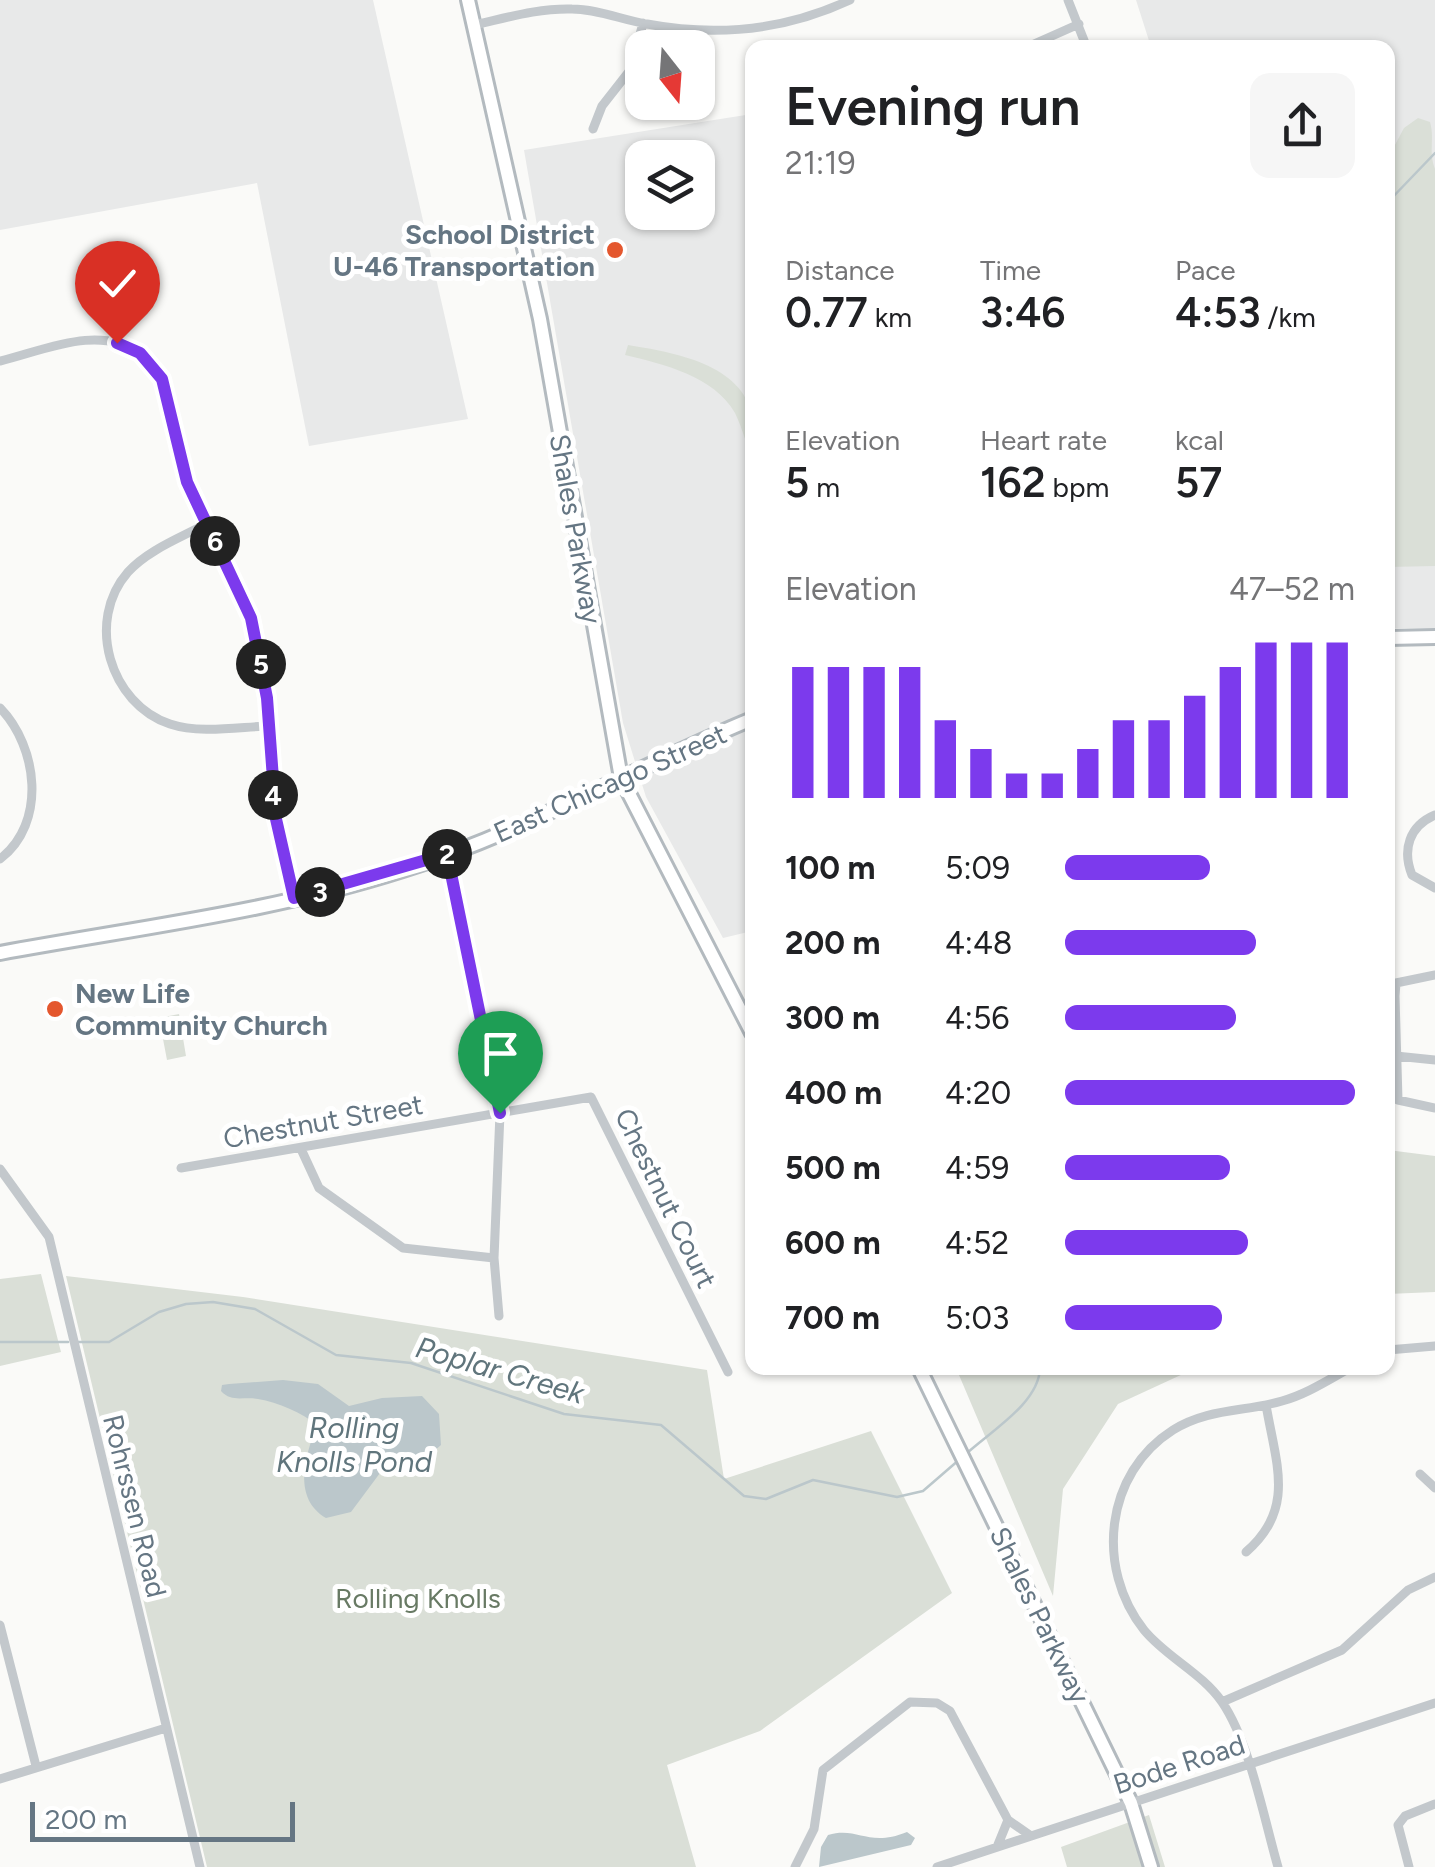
<!DOCTYPE html>
<meta charset="utf-8">
<style>
:root{--surface:#fff;--page:#f6f6f6;--text:#202124;--muted:#757577;--accent:#7c3aed}
body{margin:0;font-family:Figtree,sans-serif;background:var(--page);color:var(--text);height:100vh;display:flex;flex-direction:column;font-size:38px;white-space:nowrap}
*{box-sizing:border-box;margin:0}
p{font-size:32px;color:var(--muted)}
.icon{flex:none;width:55px;height:55px;fill:none;stroke:currentColor;stroke-width:2;stroke-linecap:round;stroke-linejoin:round}
.map{position:relative;flex:1;overflow:hidden}
.side{position:absolute;left:745px;top:40px;width:650px;height:1335px;display:flex;flex-direction:column;background:var(--surface);border-radius:20px;box-shadow:0 2px 8px #0004}
.side>*{flex:none}
.needle{width:65px;rotate:163deg}
.controls{position:absolute;left:625px;top:30px;display:grid;gap:20px}
.controls a{display:grid;place-items:center;width:90px;height:90px;border-radius:20px;background:var(--surface);box-shadow:0 2px 8px #0004;font-size:50px}
.scale{position:absolute;left:30px;bottom:25px;width:265px;box-sizing:border-box;padding-left:10px;border:5px solid #657683;border-top:0;font-size:28px;line-height:35px;white-space:nowrap;color:#657683;-webkit-text-stroke:8px #fff;paint-order:stroke}
.pin{position:absolute;display:grid;place-items:center;width:85px;height:85px;color:#fff;margin:-102px -42px;border-radius:50% 50% 50% 0;rotate:-45deg;box-shadow:0 0 10px #0007}
.pin .icon{rotate:45deg}
.km{position:absolute;width:50px;height:50px;margin:-25px;border-radius:50%;background:#222;color:#fff;font-size:28px;line-height:50px;text-align:center}
.round{display:grid;place-items:center;flex:none;width:105px;height:105px;border-radius:20px;background:var(--page)}
.overview{display:flex;align-items:center;justify-content:space-between;height:170px;padding:0 40px}
h1{font-size:55px;font-weight:600;line-height:75px}
.stats{display:grid;grid-template-columns:repeat(3,1fr);gap:15px;height:170px;padding:10px 40px}
.stats div{display:grid;align-content:center}
.stats b{font-size:42px;font-weight:600}
.stats small{font-size:28px;font-weight:400}
.stats p{font-size:28px}
.chart{height:280px;padding:20px 40px}
.chart p{display:flex;justify-content:space-between}
.chart svg{width:100%;height:180px;margin-top:10px;stroke:var(--accent);stroke-width:6}
ul{padding:0 40px;list-style:none;font-size:32px}
li{display:grid;grid-template-columns:160px 120px 1fr;align-items:center;height:75px}
li i{height:25px;border-radius:12px;background:var(--accent)}
.map>svg:first-child{display:block}
</style>
<div class="map">
<svg width="1435" height="1867" viewBox="0 0 1435 1867">
<rect width="100%" height="100%" fill="#fafaf8"/>
<path fill="#e8e9e9" fill-rule="evenodd" d="M 0,0 L 373,0 L 468,419 L 309,446 L 257,183 L 0,230 Z
M 1136,0 L 1435,0 L 1435,628 L 1388,628 L 1388,48 L 1151,47 Z
M 752,114 L 752,931 L 723,938 L 646,797 L 623,723 L 524,150 ZM 642,158 L 698,158 L 698,212 L 642,212 Z"/>
<path fill="#dadfd7" d="M 1418,118 L 1430,122 C 1435,139 1428,152 1435,169 L 1435,566 L 1388,567 L 1388,158 L 1404,128 Z
M 628,345 C 672,352 744,364 752,417 C 755,430 753,445 752,458 C 746,444 742,427 735,413 C 714,376 663,364 625,355 Z
M 179,1014 L 186,1056 L 167,1060 L 159,1018 Z
M 1388,1150 L 1435,1156 L 1435,1292 L 1388,1294 Z
M 41,1274 L 61,1352 L 0,1366 L 0,1279 Z
M 66,1276 L 243,1297 L 707,1370 L 724,1479 L 871,1431 L 952,1593 L 760,1731 L 667,1765 L 696,1867 L 207,1867 Z
M 956,1368 L 1196,1368 L 1118,1404 L 1063,1489 L 1053,1596 Z
M 1149,1815 L 1165,1867 L 1067,1867 L 1061,1847 Z"/>
<path fill="#bbc7cb" d="M 283,1380 L 318,1384 L 349,1406 L 382,1398 L 422,1396 L 439,1414 L 441,1445 L 426,1458 L 380,1473 L 351,1512 L 326,1518 C 291,1497 306,1454 317,1425 C 302,1413 278,1402 258,1399 C 244,1396 232,1403 221,1391 L 222,1385 L 229,1384 Z
M 907,1832 L 915,1838 L 911,1845 L 819,1867 L 821,1847 L 828,1835 C 858,1826 868,1848 907,1832 Z"/>
<g fill="none" stroke-linecap="round" stroke-linejoin="round">
<path stroke="#bbc7cb" stroke-width="2.5" d="M 1388,202 L 1435,153
M 0,1342 L 68,1342
M 76,1342 L 109,1342 L 159,1312 L 186,1304 L 213,1302 L 255,1309 L 336,1355 L 411,1363 L 564,1414 L 661,1425 L 744,1496 L 766,1499 L 813,1480 L 897,1497 L 923,1491 L 960,1459
M 966,1454 C 991,1431 1039,1403 1040,1368"/>
<defs>
<path id="secondary" d="M 468,0 L 540,319 L 621,778 L 752,1033
M 1388,638 L 1435,637
M 0,953 C 135,928 272,912 403,870 C 525,832 635,767 752,719
M 919,1368 L 1131,1803 L 1151,1867"/>
</defs>
<use href="#secondary" stroke="#b3babf" stroke-width="18"/>
<path stroke="#c3c8cc" stroke-width="9" d="M 1068,0 L 1087,48
M 474,25 C 506,18 538,8 572,9 C 598,9 622,20 647,24 C 717,37 786,30 850,0
M 1025,48 L 1079,24
M 593,129 L 602,106 L 631,69 L 643,23
M 0,361 C 43,351 98,324 139,353 C 179,381 173,435 186,477 C 202,528 238,570 252,622 C 267,676 266,731 272,787 C 276,825 285,861 294,898
M 206,524 C 180,538 148,550 128,572 C 85,621 110,704 170,724 C 200,734 238,727 269,726
M 0,708 C 38,747 47,823 0,859
M 1435,815 C 1409,826 1402,850 1412,875 L 1435,888
M 447,854 L 500,1113 L 494,1258 L 499,1316
M 1435,975 L 1396,983 L 1395,996 L 1398,1100 L 1435,1108
M 1396,1056 L 1435,1060
M 301,1149 L 319,1188 L 403,1248 L 494,1258
M 181,1168 L 591,1097 L 728,1372
M 0,1169 L 49,1237 L 200,1867
M 1388,1350 L 1435,1346
M 1420,1474 L 1435,1488
M 1246,1552 C 1296,1509 1276,1464 1266,1405
M 0,1625 L 36,1766
M 1222,1702 L 1342,1650 L 1408,1590 L 1435,1577
M 0,1779 L 166,1728
M 997,1847 L 1008,1820
M 795,1867 L 814,1829 L 823,1770 L 910,1702 L 937,1703 L 950,1711 L 1008,1820 L 1031,1836
M 937,1867 L 1435,1703
M 1278,1867 C 1264,1819 1250,1743 1222,1702 C 1202,1673 1166,1657 1144,1630 C 1095,1568 1105,1473 1173,1430 C 1208,1408 1245,1412 1282,1401 C 1307,1394 1328,1380 1350,1368
M 1409,1867 L 1398,1825 L 1405,1816 L 1435,1804"/>
<use href="#secondary" stroke="#fff" stroke-width="12"/>
</g>
<g fill="none" stroke-linecap="round" stroke-linejoin="round">
<defs>
<path id="route" d="M 117,343 L 140,353 L 162,379 L 187,482 L 251,618 L 267,698 L 276,819 L 294,898 L 447,854 L 500,1113"/>
</defs>
<use href="#route" stroke="#fff" stroke-width="20"/>
<use href="#route" stroke="#7c3aed" stroke-width="12"/>
</g>
<g fill="#e4572e" stroke="#fff" stroke-width="4">
<circle cx="615" cy="250" r="10"/>
<circle cx="55" cy="1009" r="10"/>
</g>
<g text-anchor="middle" dominant-baseline="central" stroke-width="10" stroke-linejoin="round" paint-order="stroke">
<g font-size="28" font-weight="bold" fill="#657683" stroke="#fff" text-anchor="end">
<text x="595" y="234">School District<tspan x="595" dy="32">U-46 Transportation</tspan></text>
<text x="75" y="993" text-anchor="start">New Life<tspan x="75" dy="32">Community Church</tspan></text>
</g>
<g font-size="28" fill="#657683" stroke="#fff">
<text transform="translate(576 529) rotate(80)">Shales Parkway</text>
<text transform="translate(610 783) rotate(-24)">East Chicago Street</text>
<text transform="translate(323 1121) rotate(-10)">Chestnut Street</text>
<text transform="translate(666 1198) rotate(64)">Chestnut Court</text>
<text transform="translate(135 1506) rotate(76)">Rohrssen Road</text>
<text transform="translate(1040 1615) rotate(64)">Shales Parkway</text>
<text transform="translate(1179 1764) rotate(-18)">Bode Road</text>
</g>
<g font-size="28" fill="#687a64" stroke="#fff">
<text x="418" y="1598">Rolling Knolls</text>
</g>
<g font-size="30" font-style="italic" fill="#60757c" stroke="#fff">
<text transform="translate(500 1370) rotate(16)">Poplar Creek</text>
<text x="354" y="1427">Rolling<tspan x="354" dy="34">Knolls Pond</tspan></text>
</g>
</g>
</svg>
<div class="controls">
<a><svg class="needle" viewBox="-14 -14 28 28"><path d="M0-13l5 13h-10z" fill="#e53935"/><path d="M0 13l5-13h-10z" fill="#757577"/></svg></a>
<a><svg class="icon" aria-label="layers" viewBox="0 0 24 24"><path d="M12 4l9 5-9 5-9-5zM3 14l9 5 9-5"/></svg></a>
</div>
<div class="scale">200 m</div>
<div class="pin" style="left:500px;top:1113px;background:#1e9e55"><svg class="icon" aria-label="arrive" viewBox="0 0 24 24"><path d="M6 21V4h12l-3 4 3 4H6"/></svg></div>
<div class="pin" style="left:117px;top:343px;background:#d93025"><svg class="icon" aria-label="check" viewBox="0 0 24 24"><path d="M5 12l5 5 9-10"/></svg></div>
<b class="km" style="left:447px;top:854px">2</b>
<b class="km" style="left:320px;top:892px">3</b>
<b class="km" style="left:273px;top:795px">4</b>
<b class="km" style="left:261px;top:664px">5</b>
<b class="km" style="left:215px;top:541px">6</b>
<section class="side">
<div class="overview"><div><h1>Evening run</h1><p>21:19</p></div><a class="round"><svg class="icon" aria-label="share" viewBox="0 0 24 24"><path d="M12 15V3M7 8l5-5 5 5M5 13v7h14v-7"/></svg></a></div>
<div class="stats">
<div><p>Distance</p><b>0.77<small> km</small></b></div>
<div><p>Time</p><b>3:46</b></div>
<div><p>Pace</p><b>4:53<small> /km</small></b></div>
</div>
<div class="stats">
<div><p>Elevation</p><b>5<small> m</small></b></div>
<div><p>Heart rate</p><b>162<small> bpm</small></b></div>
<div><p>kcal</p><b>57</b></div>
</div>
<div class="chart"><p><span>Elevation</span>47–52 m</p>
<svg viewBox="0 0 160 44" preserveAspectRatio="none"><path d="M5 44V12M15 44V12M25 44V12M35 44V12M45 44V25M55 44V32M65 44V38M75 44V38M85 44V32M95 44V25M105 44V25M115 44V19M125 44V12M135 44V6M145 44V6M155 44V6"/></svg>
</div>
<ul>
<li><b>100 m</b>5:09<i style="width:50%"></i></li>
<li><b>200 m</b>4:48<i style="width:66%"></i></li>
<li><b>300 m</b>4:56<i style="width:59%"></i></li>
<li><b>400 m</b>4:20<i style="width:100%"></i></li>
<li><b>500 m</b>4:59<i style="width:57%"></i></li>
<li><b>600 m</b>4:52<i style="width:63%"></i></li>
<li><b>700 m</b>5:03<i style="width:54%"></i></li>
</ul>
</section>
</div>
